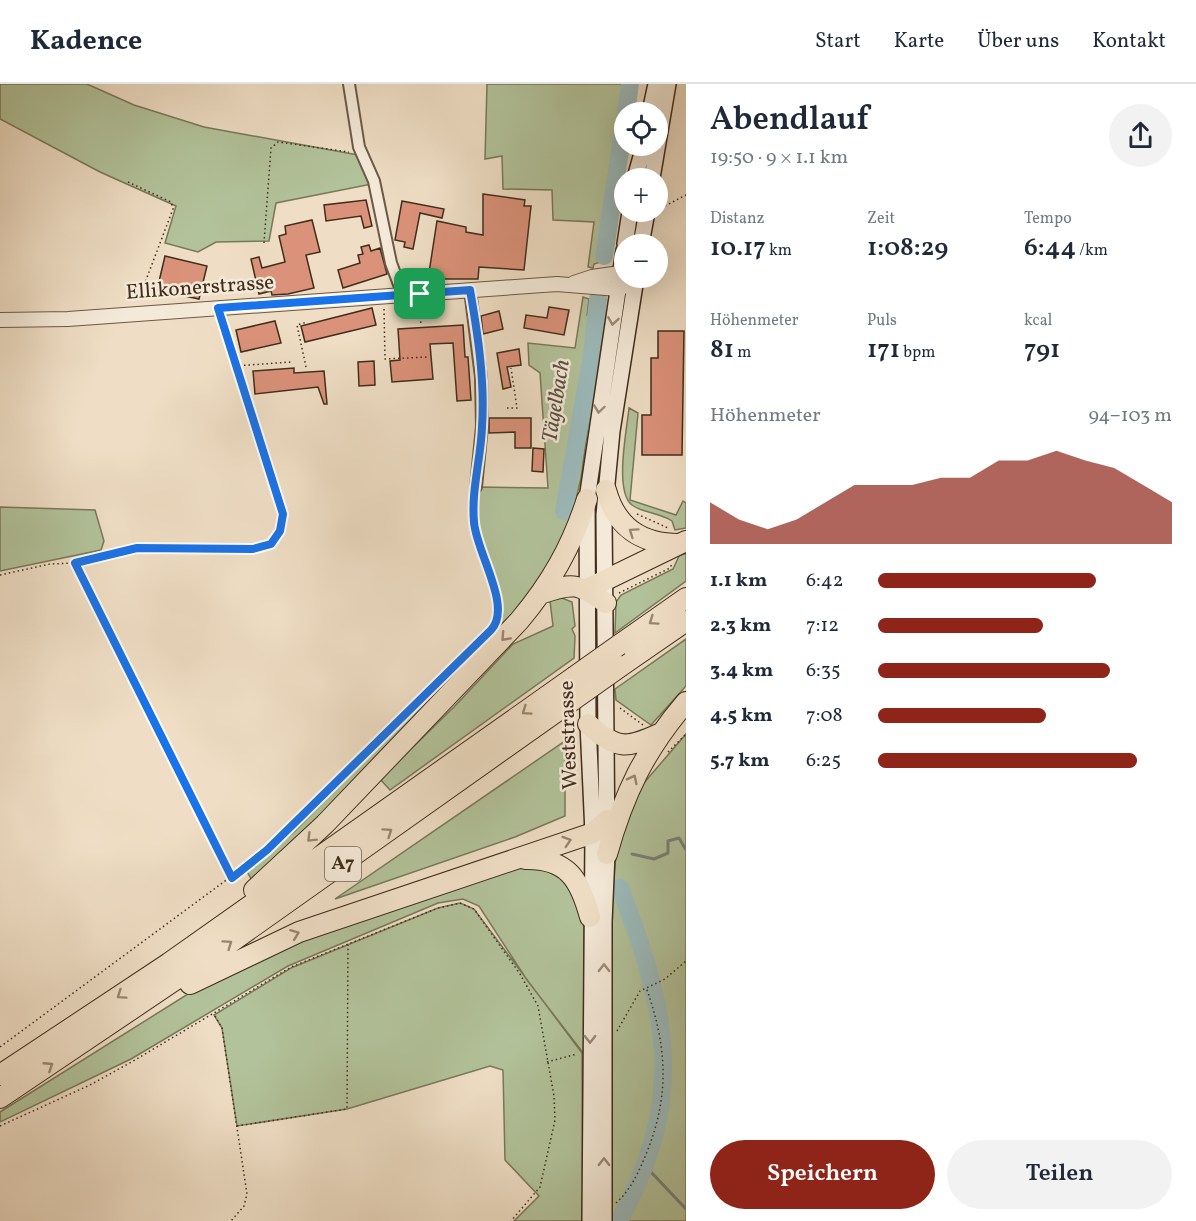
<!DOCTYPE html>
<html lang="de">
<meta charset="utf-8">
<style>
:root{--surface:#fff;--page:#f2f2f3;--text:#1f2937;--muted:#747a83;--line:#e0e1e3;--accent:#8f2418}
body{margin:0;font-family:Vollkorn,serif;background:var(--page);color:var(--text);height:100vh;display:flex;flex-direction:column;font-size:22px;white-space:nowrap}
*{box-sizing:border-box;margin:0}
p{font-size:20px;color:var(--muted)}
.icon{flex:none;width:33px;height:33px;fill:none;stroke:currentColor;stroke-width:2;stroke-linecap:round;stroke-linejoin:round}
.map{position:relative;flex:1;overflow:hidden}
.sheet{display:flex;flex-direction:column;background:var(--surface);width:510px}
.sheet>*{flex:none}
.controls{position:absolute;left:614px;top:18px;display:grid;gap:12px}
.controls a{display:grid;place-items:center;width:54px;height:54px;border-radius:50%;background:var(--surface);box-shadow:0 6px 24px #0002;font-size:30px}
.pin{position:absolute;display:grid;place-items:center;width:51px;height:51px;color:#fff;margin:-26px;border-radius:12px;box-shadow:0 3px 9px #0006}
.round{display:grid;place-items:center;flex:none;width:63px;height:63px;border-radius:32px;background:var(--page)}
.head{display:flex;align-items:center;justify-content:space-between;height:102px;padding:0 24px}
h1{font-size:33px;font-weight:600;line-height:45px}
.figures{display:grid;grid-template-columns:repeat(3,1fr);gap:9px;height:102px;padding:6px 24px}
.figures div{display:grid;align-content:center}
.figures b{font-size:26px;font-weight:600}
.figures small{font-size:16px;font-weight:400}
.figures p{font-size:16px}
.chart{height:168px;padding:12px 24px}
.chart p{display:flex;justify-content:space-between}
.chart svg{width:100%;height:108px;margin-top:6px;fill:var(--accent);opacity:.7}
.button{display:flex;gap:12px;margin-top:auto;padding:12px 24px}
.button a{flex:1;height:69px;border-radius:36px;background:var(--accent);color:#fff;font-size:24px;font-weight:600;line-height:69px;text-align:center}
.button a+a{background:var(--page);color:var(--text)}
ul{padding:0 24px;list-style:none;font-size:20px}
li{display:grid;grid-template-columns:96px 72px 1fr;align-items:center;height:45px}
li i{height:15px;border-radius:8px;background:var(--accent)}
header{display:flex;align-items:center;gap:36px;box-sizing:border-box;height:84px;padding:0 30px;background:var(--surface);border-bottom:2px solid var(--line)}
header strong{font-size:28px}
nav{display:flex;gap:33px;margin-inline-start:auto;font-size:21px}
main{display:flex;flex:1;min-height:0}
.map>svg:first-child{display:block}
</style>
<header>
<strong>Kadence</strong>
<nav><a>Start</a><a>Karte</a><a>Über uns</a><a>Kontakt</a></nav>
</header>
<main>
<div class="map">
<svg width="686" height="1137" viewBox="0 0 686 1137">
<rect width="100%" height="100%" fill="#efdec5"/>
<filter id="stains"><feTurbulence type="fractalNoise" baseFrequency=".00333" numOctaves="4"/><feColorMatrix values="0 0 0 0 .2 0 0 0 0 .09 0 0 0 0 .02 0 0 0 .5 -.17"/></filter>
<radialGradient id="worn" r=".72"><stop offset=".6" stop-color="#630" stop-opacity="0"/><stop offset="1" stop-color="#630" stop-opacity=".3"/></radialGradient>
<path fill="#b2c29a" stroke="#79785a" stroke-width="1.5" d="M 0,0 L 87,0 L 134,21 L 204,43 L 358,71 L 372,100 L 276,119 L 269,157 L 216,158 L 198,168 L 165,159 L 176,122 L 100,88 L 0,35 Z
M 487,0 L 636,0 L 631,28 L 624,28 L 624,62 L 627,62 L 610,175 L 594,180 L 593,184 L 588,183 L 594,138 L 553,136 L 552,106 L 503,105 L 502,72 L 485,75 Z
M 583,213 L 589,215 L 587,232 L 590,215 L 602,219 L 600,251 L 581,394 L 573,427 L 546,494 L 370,685 L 253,798 L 246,786 L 295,747 L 492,547 L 503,532 L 502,518 L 479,462 L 474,436 L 478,403 L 548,404 L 540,289 L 529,281 L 528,259 L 575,264 Z
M 629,324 L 638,329 L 630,416 L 676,431 L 683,417 L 686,419 L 686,444 L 675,446 L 672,437 C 660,429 643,429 632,421 C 614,407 627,345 629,324 Z
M 0,423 L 95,426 L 104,457 L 101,466 L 0,487 Z
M 686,469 L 686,497 L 615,549 L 616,518 L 621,511 L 673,485 L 679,472 Z
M 557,512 L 572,518 L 575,542 L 572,545 L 575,552 L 574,574 L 390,706 L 380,695 L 454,623 L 513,560 L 553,542 L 550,517 Z
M 686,555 L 686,602 L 651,641 L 616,616 L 615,605 Z
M 686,650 L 686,1137 L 610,1137 L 611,838 L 615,779 L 626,733 L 643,700 Z
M 565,657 L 565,732 L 515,753 L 335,815 Z
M 521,781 L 545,782 L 570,795 L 584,832 L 584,970 L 527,896 L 479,822 L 463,815 L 438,819 L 288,882 L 131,975 L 0,1038 L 0,1028 L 215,893 L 281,862 Z
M 460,819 L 474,825 L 582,969 L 583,1137 L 514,1137 L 539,1112 L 505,1076 L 503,986 L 490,982 L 347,1025 L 237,1042 L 222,944 L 214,931 L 291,884 L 438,824 Z"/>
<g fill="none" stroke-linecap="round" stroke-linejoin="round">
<path stroke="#77827c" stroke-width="3" d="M 632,770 L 654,775 L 668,769 L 668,757 L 679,754 L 686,766
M 651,1088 L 686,1125"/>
<path stroke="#9cbbbc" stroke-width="18" d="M 626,28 L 630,0
M 604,172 L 624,41
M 564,427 L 592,271 L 598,215
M 619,1137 C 686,1015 669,930 620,804"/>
</g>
<path fill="#db927a" stroke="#402d1b" stroke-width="1.5" d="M 483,110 L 525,116 L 524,122 L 531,122 L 524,186 L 479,183 L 478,195 L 428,195 L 437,137 L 466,143 L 466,148 L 483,151 Z
M 366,116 L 372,142 L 364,144 L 361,132 L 326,137 L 324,121 Z
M 402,117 L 444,125 L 442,134 L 420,129 L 413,165 L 404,163 L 405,158 L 395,156 Z
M 312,136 L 320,168 L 306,171 L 314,204 L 288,210 L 272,211 L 271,207 L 259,210 L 251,175 L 259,173 L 262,184 L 285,178 L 279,152 L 286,150 L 285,142 Z
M 369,161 L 371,167 L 380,164 L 387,190 L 343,204 L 338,186 L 360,179 L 358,171 L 363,170 L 361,163 Z
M 165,172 L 207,182 L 199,215 L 157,206 Z
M 549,223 L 569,226 L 564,251 L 524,244 L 526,231 L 547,234 Z
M 372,224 L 376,241 L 305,258 L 301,242 Z
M 499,227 L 503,245 L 483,250 L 481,232 Z
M 275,237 L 281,259 L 241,268 L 236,246 Z
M 463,241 L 465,273 L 468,273 L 471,316 L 457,317 L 453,259 L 430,260 L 433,295 L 392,298 L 390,277 L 400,276 L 398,245 Z
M 658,247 L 684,247 L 682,371 L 642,371 L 642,331 L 651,331 L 651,274 L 658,274 Z
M 519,265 L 521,281 L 507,283 L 511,303 L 503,305 L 497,269 Z
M 374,277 L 375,301 L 359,302 L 358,278 Z
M 294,284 L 294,289 L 324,287 L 327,320 L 324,320 L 318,303 L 255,310 L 253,287 Z
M 489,334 L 531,334 L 531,364 L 515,364 L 515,348 L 489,349 Z
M 533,364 L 544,365 L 543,388 L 532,387 Z"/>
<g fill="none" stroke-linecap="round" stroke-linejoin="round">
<defs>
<path id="minor" d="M 349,0 L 359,63 L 374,97 L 391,179 L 403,211
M 470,206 L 481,293 L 482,342 L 476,403"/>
<path id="tertiary" d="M 574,199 L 592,193 L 620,189
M 0,236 L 68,235 L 557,200 L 618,205 L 628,201"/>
<path id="secondary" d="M 650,28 L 656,0
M 635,94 L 644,62
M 652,94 L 668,0
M 625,160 L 630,128
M 641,160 L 647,128
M 590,1137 L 593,749 L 588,640 L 587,415 L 624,166
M 604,1137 L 604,838 L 607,770 L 604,431 L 612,347 L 636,194"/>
<path id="motorway" d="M 606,406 C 616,443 641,460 679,460
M 587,505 L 686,457
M 543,509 C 574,498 579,500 606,519
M 619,561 L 686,514
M 621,582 L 686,537
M 588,640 C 617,666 626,665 661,649
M 607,770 C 624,709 645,666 686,618
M 525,775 C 568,774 580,796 590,833
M 254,806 L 325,740 L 519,537 C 551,499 572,462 587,415
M 190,900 L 299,848 L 593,749 L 607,736
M 0,991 L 169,879 L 574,593
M 0,1014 L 227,861 L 573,616"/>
</defs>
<use href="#minor" stroke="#6c5946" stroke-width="14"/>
<use href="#tertiary" stroke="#6c5946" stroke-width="16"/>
<use href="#secondary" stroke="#402d1b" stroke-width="18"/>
<use href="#motorway" stroke="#402d1b" stroke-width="22"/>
<path stroke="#402d1b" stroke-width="1.5" stroke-dasharray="1.5 3" stroke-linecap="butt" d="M 128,98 L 171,118 L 173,125 L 138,217
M 661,124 L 686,111
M 264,159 L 271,64 L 278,58 L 349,68
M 412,223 L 413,232 L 420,231 L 421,241
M 384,225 L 385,275 L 428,273
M 235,282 L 291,278
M 306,283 L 297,241 L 307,238
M 507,324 L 517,324 L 511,284
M 475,413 C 474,430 474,444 478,461 C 483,481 507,518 496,538
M 637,430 L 668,444
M 75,479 L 231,792
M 0,491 L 50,480 L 75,479 L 137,464 L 253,465 L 271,460 L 280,447 L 283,430 L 221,236
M 619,509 L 670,484 L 672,480
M 620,624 L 643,641
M 668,668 L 686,650
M 215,932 L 222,944 L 247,1110 L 244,1122 L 231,1137
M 617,947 L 640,907 L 665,895 L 686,877
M 0,963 L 267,766 L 452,584
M 547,978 L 577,970
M 0,1042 L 90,1001 L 135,976 L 291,883 L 438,824 L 460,819 L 474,825 L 520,890 L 538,922 L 554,1012 L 555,1036 L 540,1103 L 511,1137
M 237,1042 L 347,1025 L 348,861
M 616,1119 C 631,1106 639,1087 647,1068 C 670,1010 667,962 646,903"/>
<use href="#minor" stroke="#f5ead9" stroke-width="10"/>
<use href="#tertiary" stroke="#f5ead9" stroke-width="14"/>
<use href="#secondary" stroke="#f5ead9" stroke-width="15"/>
<use href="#motorway" stroke="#efdec5" stroke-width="20"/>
<defs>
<path id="motorway-bridge" d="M 574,593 L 619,561
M 573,616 L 621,582"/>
</defs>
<use href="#motorway-bridge" stroke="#402d1b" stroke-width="22" stroke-linecap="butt"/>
<use href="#motorway-bridge" stroke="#efdec5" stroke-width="20"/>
</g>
<defs><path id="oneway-chevron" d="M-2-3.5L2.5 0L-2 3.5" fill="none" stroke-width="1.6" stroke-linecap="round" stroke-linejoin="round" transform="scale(1.5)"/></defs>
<g stroke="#9a8c7a">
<use href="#oneway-chevron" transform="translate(613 237) rotate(99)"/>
<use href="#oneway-chevron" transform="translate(599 325) rotate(98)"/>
<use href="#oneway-chevron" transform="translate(604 884) rotate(-90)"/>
<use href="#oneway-chevron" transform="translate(590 955) rotate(90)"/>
<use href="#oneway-chevron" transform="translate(604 1078) rotate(-90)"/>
</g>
<g stroke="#988670">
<use href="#oneway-chevron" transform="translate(633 448) rotate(-145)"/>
<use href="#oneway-chevron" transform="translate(653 537) rotate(145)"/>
<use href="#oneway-chevron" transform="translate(505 553) rotate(133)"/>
<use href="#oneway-chevron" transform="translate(526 627) rotate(145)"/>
<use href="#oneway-chevron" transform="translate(633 695) rotate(-64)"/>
<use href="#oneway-chevron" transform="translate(388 748) rotate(-35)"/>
<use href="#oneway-chevron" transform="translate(311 754) rotate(135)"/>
<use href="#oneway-chevron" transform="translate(567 757) rotate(-18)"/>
<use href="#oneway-chevron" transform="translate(295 850) rotate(-21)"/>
<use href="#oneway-chevron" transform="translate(228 860) rotate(-35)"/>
<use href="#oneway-chevron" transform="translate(121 911) rotate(146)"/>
<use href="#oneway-chevron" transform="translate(49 982) rotate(-33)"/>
</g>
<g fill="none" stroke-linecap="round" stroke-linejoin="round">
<defs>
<path id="route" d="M 470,206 C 478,251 485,297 482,343 C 481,374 471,407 474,438 C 476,468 513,523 491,546 L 267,766 L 232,794 L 75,479 L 137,464 L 253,465 L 271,460 L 280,447 L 283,430 L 218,224 Z"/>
</defs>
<use href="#route" stroke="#fff" stroke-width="12"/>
<use href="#route" stroke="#1a73e8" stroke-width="8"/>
</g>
<g text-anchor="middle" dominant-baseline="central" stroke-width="5" stroke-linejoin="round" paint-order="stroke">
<rect fill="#f5ead9" stroke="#766654" stroke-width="1.5" x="325" y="763" width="36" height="34" rx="4.5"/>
<g font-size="20" font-weight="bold" fill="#402d1b">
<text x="343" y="780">A7</text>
</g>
<g font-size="21" fill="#402d1b" stroke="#f5ead9">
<text transform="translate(200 204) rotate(-4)">Ellikonerstrasse</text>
<text transform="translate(569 651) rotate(-92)">Weststrasse</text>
</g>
<g font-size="22" font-style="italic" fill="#575043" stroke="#f5ead9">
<text transform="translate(557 317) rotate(-81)">Tägelbach</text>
</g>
</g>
<rect width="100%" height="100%" filter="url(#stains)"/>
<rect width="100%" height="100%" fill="url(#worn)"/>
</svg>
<div class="controls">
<a><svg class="icon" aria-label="locate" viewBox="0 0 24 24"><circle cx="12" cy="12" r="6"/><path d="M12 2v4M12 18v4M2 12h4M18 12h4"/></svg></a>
<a>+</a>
<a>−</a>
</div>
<div class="pin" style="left:420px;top:210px;background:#1e9e55"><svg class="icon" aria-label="arrive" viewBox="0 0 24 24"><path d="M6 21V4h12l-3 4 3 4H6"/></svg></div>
</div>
<section class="sheet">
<div class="head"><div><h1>Abendlauf</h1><p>19:50 · 9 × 1.1 km</p></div><a class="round"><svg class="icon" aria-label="share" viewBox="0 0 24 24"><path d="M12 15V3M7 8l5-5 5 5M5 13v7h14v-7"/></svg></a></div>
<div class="figures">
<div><p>Distanz</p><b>10.17<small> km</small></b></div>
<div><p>Zeit</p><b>1:08:29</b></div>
<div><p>Tempo</p><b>6:44<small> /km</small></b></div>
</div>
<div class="figures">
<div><p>Höhenmeter</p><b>81<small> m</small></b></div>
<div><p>Puls</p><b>171<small> bpm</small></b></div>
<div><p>kcal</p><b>791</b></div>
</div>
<div class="chart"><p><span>Höhenmeter</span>94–103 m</p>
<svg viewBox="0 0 160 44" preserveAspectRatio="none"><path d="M0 44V27L10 34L20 38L30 34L40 27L50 20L60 20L70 20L80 17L90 17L100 10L110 10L120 6L130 10L140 13L150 20L160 27V44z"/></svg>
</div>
<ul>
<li><b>1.1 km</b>6:42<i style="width:74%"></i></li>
<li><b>2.3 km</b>7:12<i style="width:56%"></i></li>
<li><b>3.4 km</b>6:35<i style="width:79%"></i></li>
<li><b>4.5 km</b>7:08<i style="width:57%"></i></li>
<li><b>5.7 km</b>6:25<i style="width:88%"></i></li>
</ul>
<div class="button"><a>Speichern</a><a>Teilen</a></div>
</section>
</main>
